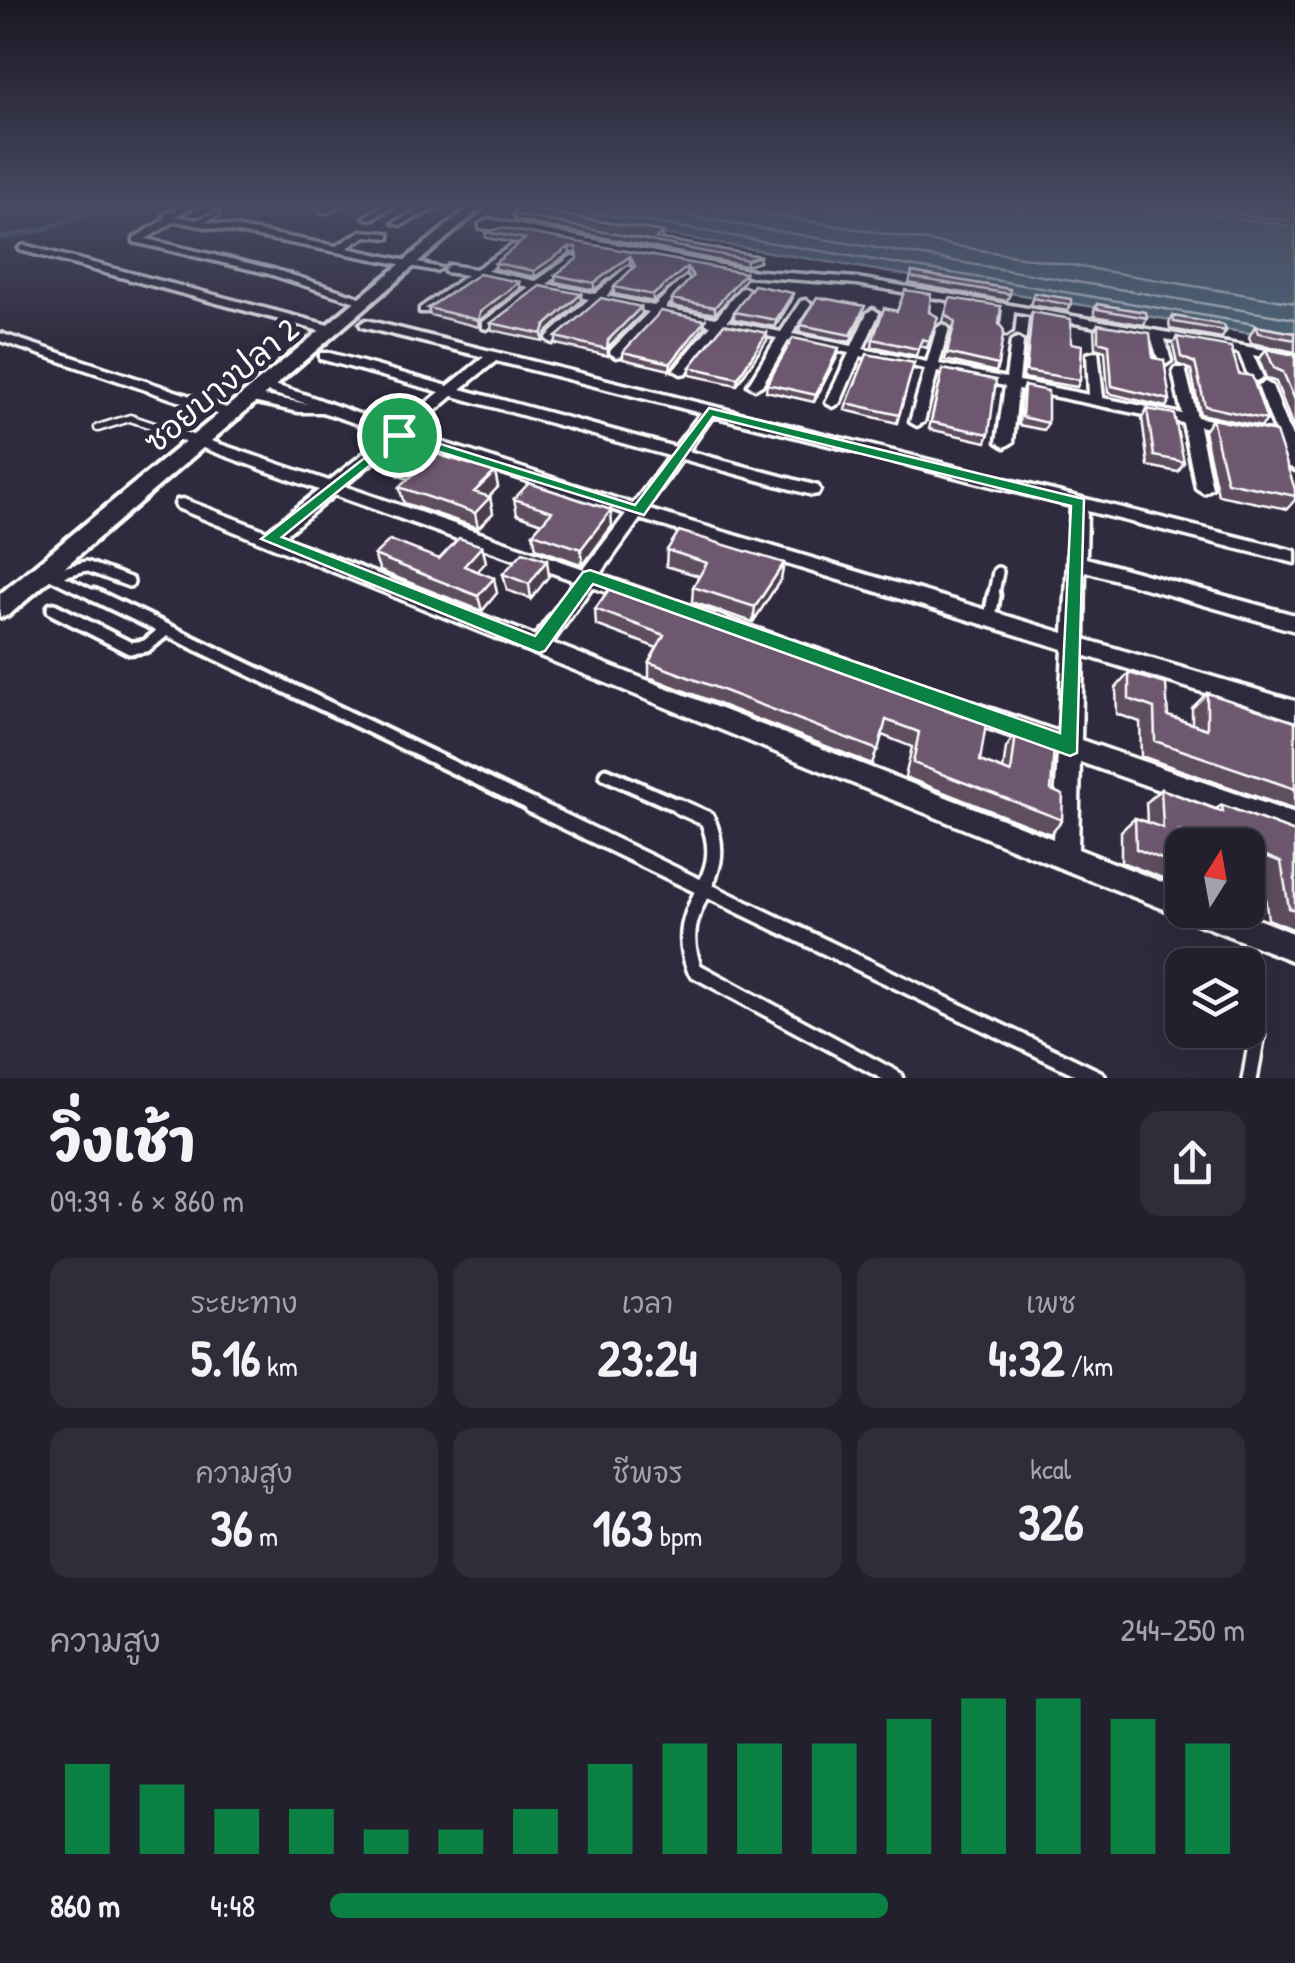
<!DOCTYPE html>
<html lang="th">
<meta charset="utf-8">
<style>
:root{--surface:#23202e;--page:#2f2d3a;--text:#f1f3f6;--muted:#a3a3aa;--line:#403e4a;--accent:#0b8043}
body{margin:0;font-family:"Patrick Hand","Playpen Sans Thai",sans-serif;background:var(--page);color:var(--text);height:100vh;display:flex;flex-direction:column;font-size:38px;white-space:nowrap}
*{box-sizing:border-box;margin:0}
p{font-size:32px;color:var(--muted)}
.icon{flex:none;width:55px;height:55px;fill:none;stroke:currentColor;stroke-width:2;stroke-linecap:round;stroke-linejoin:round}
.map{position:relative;height:1078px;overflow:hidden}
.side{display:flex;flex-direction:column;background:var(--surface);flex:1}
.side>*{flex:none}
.needle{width:65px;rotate:11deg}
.controls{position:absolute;left:1165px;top:828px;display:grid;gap:20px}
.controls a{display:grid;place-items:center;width:100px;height:100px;border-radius:20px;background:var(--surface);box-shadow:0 10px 40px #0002,0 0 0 2px var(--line);font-size:50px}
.pin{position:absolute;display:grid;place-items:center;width:85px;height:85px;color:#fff;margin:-42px;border:5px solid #fff;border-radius:50%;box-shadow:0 2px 10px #0007}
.round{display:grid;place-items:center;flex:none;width:105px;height:105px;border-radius:20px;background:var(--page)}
.summary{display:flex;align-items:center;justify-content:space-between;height:170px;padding:0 50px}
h1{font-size:55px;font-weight:800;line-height:75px}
.metrics{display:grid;grid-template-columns:repeat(3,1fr);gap:15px;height:170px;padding:10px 50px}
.metrics div{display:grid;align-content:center;border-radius:20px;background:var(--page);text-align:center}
.metrics b{font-size:50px;font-weight:800}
.metrics small{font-size:28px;font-weight:400}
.metrics p{font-size:28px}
.chart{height:280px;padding:20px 50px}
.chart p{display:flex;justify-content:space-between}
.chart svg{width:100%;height:180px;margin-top:10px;stroke:var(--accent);stroke-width:6}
ul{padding:0 50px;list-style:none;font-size:32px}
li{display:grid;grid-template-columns:160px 120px 1fr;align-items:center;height:75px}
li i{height:25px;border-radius:12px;background:var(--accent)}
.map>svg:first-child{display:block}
</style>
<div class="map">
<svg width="1295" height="1078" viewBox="0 0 1295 1078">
<rect width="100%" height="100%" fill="#2f2a3d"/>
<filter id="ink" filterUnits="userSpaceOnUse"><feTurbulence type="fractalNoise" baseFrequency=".01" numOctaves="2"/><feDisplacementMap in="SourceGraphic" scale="20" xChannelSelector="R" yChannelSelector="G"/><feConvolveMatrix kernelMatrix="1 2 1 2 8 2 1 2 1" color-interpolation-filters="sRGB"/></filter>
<g filter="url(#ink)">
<path fill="#4d6677" stroke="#94a3ad" stroke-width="2.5" d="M 520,205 L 1134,205 L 1295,226 L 1295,341 L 515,209 Z
M 1162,205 L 1295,205 L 1295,222 Z"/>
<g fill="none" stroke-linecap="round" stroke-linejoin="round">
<path stroke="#b8c2c9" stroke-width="2.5" d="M 548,205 L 1254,324
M 623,205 L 1295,319
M 712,205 L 1295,303"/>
<path fill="#4d6677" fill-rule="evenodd" d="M 109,205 L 121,205 L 42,233 L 0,241 L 0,235 L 37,228 Z"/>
<path stroke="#443f50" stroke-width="10" stroke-dasharray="10 5" stroke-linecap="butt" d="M 472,225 L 483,226"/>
<defs>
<path id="service-far4" d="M 195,223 L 217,214"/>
<path id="service-far3" d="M 98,428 L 130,418 L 175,433"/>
<path id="service-far2" d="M 167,431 L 199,442
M 46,572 L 99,598
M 52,575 L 86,566 L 129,582
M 993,598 L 998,572"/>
<path id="service-far1" d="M 94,595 L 538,808
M 53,609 L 130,648 L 146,646 L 166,630
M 990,617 L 994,595
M 606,774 L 683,808"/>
<path id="service" d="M 532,806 L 1098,1078
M 678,806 L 707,819 C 736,885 667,902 695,970 L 895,1078
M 1250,1078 L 1257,1036"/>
<path id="minor" d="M 185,205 L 196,205 L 176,216 L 336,246 L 361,231 L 386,233 L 389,234 L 389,238 L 366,236 L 347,248 L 441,268 L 436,271 L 175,221 L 146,239 L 273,269 L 369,300 L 369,304 L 365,305 L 266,273 L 134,242 L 134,238 L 165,219 L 164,215 Z
M 328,205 L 339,205 L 327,212 L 321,212 L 321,208 Z
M 385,205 L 396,205 L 372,219 L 364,217 Z
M 430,205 L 438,207 L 401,225 L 393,223 Z
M 488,219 L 746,270 L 857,278 L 1295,355 L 1295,363 L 1253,355 L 1263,377 L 1256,381 L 1249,377 L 1239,353 L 1165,339 L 1171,361 L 1165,365 L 1159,361 L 1151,337 L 1014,312 L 1012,331 L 1006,335 L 1000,331 L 1003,310 L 857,284 L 746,276 L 503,230 L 480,228 L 480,224 Z
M 24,245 L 336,327 L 338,330 L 328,333 L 20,250 L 19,248 Z
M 513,245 L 517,246 L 517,250 L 487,271 L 536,281 L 572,256 L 576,257 L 576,261 L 547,284 L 595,294 L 628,266 L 633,269 L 632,271 L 606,296 L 654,306 L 685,277 L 690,280 L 665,308 L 716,318 L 740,289 L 744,288 L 750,291 L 727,321 L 781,332 L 801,301 L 805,300 L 811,303 L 792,334 L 852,346 L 867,313 L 873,309 L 879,313 L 863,349 L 927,362 L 937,328 L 943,324 L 949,328 L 939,364 L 1006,378 L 1011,342 L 1017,338 L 1023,342 L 1019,381 L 1089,395 L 1087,354 L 1098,351 L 1103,398 L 1182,414 L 1173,371 L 1175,368 L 1185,368 L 1197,417 L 1233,425 L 1235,428 L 1228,432 L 1199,426 L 1212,488 L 1204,493 L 1196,488 L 1183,423 L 1018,389 L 1013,442 L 1005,447 L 997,442 L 1005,386 L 937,372 L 924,422 L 917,426 L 910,422 L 925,369 L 860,356 L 840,403 L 833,407 L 826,403 L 849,353 L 788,341 L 762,385 L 755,389 L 748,385 L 777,338 L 722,327 L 686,373 L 681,374 L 674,370 L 711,325 L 660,314 L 621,356 L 616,357 L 610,353 L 611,350 L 649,312 L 600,301 L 552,343 L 546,339 L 548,336 L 589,299 L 540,289 L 487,329 L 483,328 L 483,322 L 529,287 L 479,277 L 428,312 L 420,312 L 420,308 L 467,275 L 445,272 L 444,270 L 449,265 L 476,269 Z
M 366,320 L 1295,551 L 1295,563 L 1087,511 L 1086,558 L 1295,615 L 1295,631 L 1085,571 L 1084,639 L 1295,701 L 1295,721 L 1083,655 L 1081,740 L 1295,814 L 1295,838 L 1080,762 L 1078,849 L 1182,890 L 1182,910 L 1234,910 L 1295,934 L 1295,962 L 1189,920 L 1187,914 L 1182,916 L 1065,870 L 177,508 L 175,504 L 177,500 L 183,499 L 267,531 L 319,490 L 195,445 L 192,442 L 195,439 L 205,439 L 329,481 L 388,434 L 322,412 L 298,412 L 248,401 L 248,395 L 253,394 L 308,404 L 261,390 L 261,384 L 266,383 C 311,394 352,413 396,427 L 440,392 L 320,359 L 320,353 L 330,353 L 448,386 L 484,357 L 362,327 L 360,324 ZM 496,361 L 701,413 L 675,447 L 461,389 ZM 453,396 L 669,456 L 633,504 L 410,432 ZM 713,416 L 1071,506 L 1064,633 L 647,509 L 682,459 L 812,495 L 818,494 L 820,490 L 818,486 L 688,451 ZM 401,439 L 626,514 L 584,569 L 344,486 ZM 334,495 L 575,581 L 535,636 L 283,537 ZM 640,519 L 1063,649 L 1059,732 L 600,575 ZM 592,587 L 1058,753 L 1053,839 L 552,643 Z
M 0,333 L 239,412 L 241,415 L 239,418 L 229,418 L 0,341 Z
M 1265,382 L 1272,386 L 1292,437 L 1295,437 L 1295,470 L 1287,465 L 1279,443 L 1253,437 L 1251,434 L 1258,430 L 1276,433 L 1258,386 Z"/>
<path id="tertiary" d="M 472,205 L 485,205 L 9,615 L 0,617 L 0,594 Z"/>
</defs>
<use href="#service-far4" stroke="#fff" stroke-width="9"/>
<use href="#service-far3" stroke="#fff" stroke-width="11"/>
<use href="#service-far2" stroke="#fff" stroke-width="16"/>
<use href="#service-far1" stroke="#fff" stroke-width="19"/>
<use href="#service" stroke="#fff" stroke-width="21"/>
<use href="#minor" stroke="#fff" stroke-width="7"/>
<use href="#tertiary" stroke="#fff" stroke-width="8"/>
<use href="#service-far4" stroke="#2f2a3d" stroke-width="5"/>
<use href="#service-far3" stroke="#2f2a3d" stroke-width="6"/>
<use href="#service-far2" stroke="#2f2a3d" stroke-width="9"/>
<use href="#service-far1" stroke="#2f2a3d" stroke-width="11"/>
<use href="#service" stroke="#2f2a3d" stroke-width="14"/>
<use href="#minor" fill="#2f2a3d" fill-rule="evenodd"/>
<use href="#tertiary" fill="#2f2a3d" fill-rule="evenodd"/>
</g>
<path fill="#5f4d60" stroke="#fff" stroke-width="2.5" d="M 513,214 L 663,232 L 662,239 L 760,256 L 759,262 L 746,266 L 514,220 Z
M 485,232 L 745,273 L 745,280 L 715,314 L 672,306 L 672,299 L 690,279 L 687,274 L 653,302 L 614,294 L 614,287 L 633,268 L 630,263 L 594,290 L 556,282 L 555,275 L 578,258 L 577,253 L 570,253 L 535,277 L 496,269 L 495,263 L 519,244 L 486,238 Z
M 912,272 L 1010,294 L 1007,301 L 909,283 Z
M 520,289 L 481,319 L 479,327 L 430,315 L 428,308 Z
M 1034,293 L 1071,305 L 1068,311 L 1030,305 Z
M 581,294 L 581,301 L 546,333 L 543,341 L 492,330 L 491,323 Z
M 950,298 L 999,324 L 998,365 L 996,372 L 945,360 L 953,329 L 943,321 Z
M 792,299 L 775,327 L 734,319 L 734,312 Z
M 1097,304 L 1147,318 L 1144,325 L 1094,316 L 1094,310 Z
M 863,312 L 850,342 L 800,332 L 801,325 Z
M 929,312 L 938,317 L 927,348 L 919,346 L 916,356 L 872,346 L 873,339 Z
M 1032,312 L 1071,343 L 1080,380 L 1077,387 L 1023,378 L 1029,319 Z
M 642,314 L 608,347 L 608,356 L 556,344 L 556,337 Z
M 1173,316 L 1226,331 L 1222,338 L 1170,329 L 1169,323 Z
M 705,320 L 704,327 L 670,370 L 623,359 L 623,352 Z
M 1098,324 L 1153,358 L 1170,400 L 1166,407 L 1108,393 L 1105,351 L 1095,348 L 1094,330 Z
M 1255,326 L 1295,333 L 1295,352 L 1251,343 L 1249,337 Z
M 1177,337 L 1239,374 L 1267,420 L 1261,427 L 1200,414 L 1191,370 L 1177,364 L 1173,344 Z
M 767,340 L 737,385 L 690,375 L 690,367 Z
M 1266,349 L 1295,355 L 1295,432 L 1276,382 L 1266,378 L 1259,360 Z
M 838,355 L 814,402 L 766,391 L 767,384 Z
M 914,363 L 897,423 L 845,410 L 847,403 Z
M 943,369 L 989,434 L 986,442 L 929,429 Z
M 1024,386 L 1048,423 L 1044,430 L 1019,425 L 1021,394 Z
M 1147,409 L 1184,462 L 1178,472 L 1148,466 L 1142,418 Z
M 1212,419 L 1295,496 L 1295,500 L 1287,509 L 1218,495 L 1204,431 Z
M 393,460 L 495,472 L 498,487 L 488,497 L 490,497 L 493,513 L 478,528 L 404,503 L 399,487 L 409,479 L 398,476 Z
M 514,499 L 612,526 L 583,565 L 536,548 L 533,533 L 542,523 L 517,514 Z
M 482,546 L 486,562 L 477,571 L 497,593 L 482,611 L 380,571 L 374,555 L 439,559 Z
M 667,550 L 784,563 L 781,579 L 753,622 L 692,602 L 693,587 L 699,576 L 666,566 Z
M 503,574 L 549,576 L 531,599 L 507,590 Z
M 610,588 L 980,761 L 1003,770 L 1006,748 L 1016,733 L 1051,790 L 1062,820 L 1050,834 L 905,777 L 912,747 L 882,735 L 872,764 L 649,677 L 649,662 L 657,648 L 596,625 L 595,609 Z
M 1129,673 L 1168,716 L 1192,724 L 1192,708 L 1207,693 L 1295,722 L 1295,810 L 1141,756 L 1140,722 L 1117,714 L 1116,688 Z
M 1161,789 L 1216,809 L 1222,805 L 1295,832 L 1295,930 L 1268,919 L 1262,874 L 1248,869 L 1248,845 L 1182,845 L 1182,851 L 1181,851 L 1182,867 L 1165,879 L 1121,862 L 1121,831 L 1135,818 L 1147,822 L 1146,803 Z"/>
<path fill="#4d3e4e" stroke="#fff" stroke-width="2.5" d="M 569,247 L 570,253 L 535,277 L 534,271 Z
M 630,256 L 630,263 L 594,290 L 594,283 Z
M 760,256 L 759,262 L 746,266 L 747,260 Z
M 687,267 L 687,274 L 653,302 L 653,295 Z
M 745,273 L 745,280 L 715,314 L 715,307 Z
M 519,282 L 520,289 L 481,319 L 479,327 L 478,320 L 480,312 Z
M 793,293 L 792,299 L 775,327 L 776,320 Z
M 581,294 L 581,301 L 546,333 L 543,341 L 542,334 L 545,326 Z
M 641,307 L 642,314 L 608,347 L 608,356 L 608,340 Z
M 705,320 L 704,327 L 670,370 L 671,363 Z
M 767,333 L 767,340 L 737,385 L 738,378 Z
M 839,348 L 838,355 L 814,402 L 816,395 Z
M 495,472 L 498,487 L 478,508 L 474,492 Z
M 490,497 L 493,513 L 478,528 L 475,513 Z
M 611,510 L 612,526 L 583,565 L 581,549 Z
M 482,546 L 486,562 L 468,582 L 464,566 Z
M 547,560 L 549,576 L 531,599 L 529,584 Z
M 784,563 L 781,579 L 753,622 L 755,607 Z
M 494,578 L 497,593 L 482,611 L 478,596 Z"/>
<path fill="#6e5970" stroke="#fff" stroke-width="2.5" d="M 523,208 L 663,232 L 656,238 L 760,256 L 747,260 L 513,214 Z
M 502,228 L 745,273 L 715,307 L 672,299 L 693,276 L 687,267 L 653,295 L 614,287 L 635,266 L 630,256 L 594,283 L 555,275 L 578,258 L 576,247 L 569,247 L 534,271 L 495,263 L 525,239 L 485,232 Z
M 912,272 L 1010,289 L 1010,294 L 911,277 Z
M 479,274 L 519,282 L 480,312 L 478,320 L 428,308 Z
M 754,285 L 793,293 L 776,320 L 734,312 Z
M 540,286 L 581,294 L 545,326 L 542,334 L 491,323 Z
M 905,290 L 931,294 L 929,312 L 938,317 L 929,341 L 922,339 L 918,349 L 873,339 L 884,308 L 897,311 Z
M 1034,293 L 1071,299 L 1071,305 L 1033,298 Z
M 817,297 L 865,306 L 851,335 L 801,325 Z
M 601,298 L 641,307 L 608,340 L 607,349 L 556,337 Z
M 950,298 L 1001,306 L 999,324 L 1004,330 L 998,365 L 947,353 L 955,322 L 945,314 Z
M 1097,304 L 1146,312 L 1147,318 L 1097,309 Z
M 661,311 L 705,320 L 671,363 L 623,352 Z
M 1032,312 L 1071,319 L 1071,343 L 1082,345 L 1080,380 L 1026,371 Z
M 1173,316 L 1224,325 L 1226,331 L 1174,322 Z
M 724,324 L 767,333 L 738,378 L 690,367 Z
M 1098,324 L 1150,333 L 1153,358 L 1164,360 L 1170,400 L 1112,386 L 1109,344 L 1098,341 Z
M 1255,326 L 1295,333 L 1295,340 L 1258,333 Z
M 1177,337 L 1231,347 L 1239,374 L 1252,376 L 1267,420 L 1205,406 L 1195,363 L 1181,357 Z
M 793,338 L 839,348 L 816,395 L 767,384 Z
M 1266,349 L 1295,355 L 1295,400 L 1283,372 L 1274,368 Z
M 867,354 L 914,363 L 899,415 L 847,403 Z
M 943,369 L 996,380 L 989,434 L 931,422 Z
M 1024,386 L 1048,391 L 1048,423 L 1022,417 Z
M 1147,409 L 1174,414 L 1184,462 L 1154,456 Z
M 1212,419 L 1276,432 L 1295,489 L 1295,496 L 1227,482 Z
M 410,446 L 495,472 L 474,492 L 490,497 L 475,513 L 399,487 L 420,469 L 393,460 Z
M 529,483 L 611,510 L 581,549 L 533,533 L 552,511 L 514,499 Z
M 679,531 L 784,563 L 755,607 L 693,587 L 707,563 L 667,550 Z
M 459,538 L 482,546 L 464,566 L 494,578 L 478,596 L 374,555 L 390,540 L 439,559 Z
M 523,552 L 547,560 L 529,584 L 503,574 Z
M 610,588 L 986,724 L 980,761 L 1011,773 L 1016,733 L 1054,747 L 1051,790 L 1063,795 L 1062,820 L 913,763 L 919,732 L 886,720 L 878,750 L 649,662 L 664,635 L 595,609 Z
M 1129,673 L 1166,684 L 1168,716 L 1207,729 L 1207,693 L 1295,722 L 1295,789 L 1155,741 L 1154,708 L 1129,699 Z
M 1161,789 L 1223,812 L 1222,805 L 1295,832 L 1295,910 L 1289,908 L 1281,862 L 1248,849 L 1248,845 L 1236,845 L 1208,835 L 1208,842 L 1179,831 L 1182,867 L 1136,849 L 1135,818 L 1163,828 Z"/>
</g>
<linearGradient id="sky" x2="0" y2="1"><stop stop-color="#1a1722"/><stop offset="0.58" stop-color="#474a62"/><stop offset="1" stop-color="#474a62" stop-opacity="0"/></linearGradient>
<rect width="1295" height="356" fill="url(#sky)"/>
<path fill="#0b8043" stroke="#fff" stroke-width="2.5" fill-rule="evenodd" d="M 709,408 L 1084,499 L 1077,753 L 1070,756 L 593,584 L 545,651 L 539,653 L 261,539 L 399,431 L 635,505 ZM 713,417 L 1071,506 L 1060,733 L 590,570 L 583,572 L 535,636 L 282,537 L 401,440 L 644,515 Z"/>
<g text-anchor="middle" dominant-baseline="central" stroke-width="10" stroke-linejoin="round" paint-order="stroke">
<g font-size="32" fill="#fff" stroke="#2f2a3d">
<text transform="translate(221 385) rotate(-40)">ซอยบางปลา 2</text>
</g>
</g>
</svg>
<div class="controls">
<a><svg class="needle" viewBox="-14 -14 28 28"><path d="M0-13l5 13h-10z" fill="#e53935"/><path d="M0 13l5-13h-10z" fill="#a3a3aa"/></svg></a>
<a><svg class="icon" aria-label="layers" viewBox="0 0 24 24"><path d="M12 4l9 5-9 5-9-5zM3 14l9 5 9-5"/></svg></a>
</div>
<div class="pin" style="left:399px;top:435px;background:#1e9e55"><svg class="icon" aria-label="arrive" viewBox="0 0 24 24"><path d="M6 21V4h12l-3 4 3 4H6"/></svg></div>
</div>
<section class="side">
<div class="summary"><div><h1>วิ่งเช้า</h1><p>09:39 · 6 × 860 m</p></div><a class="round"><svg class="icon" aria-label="share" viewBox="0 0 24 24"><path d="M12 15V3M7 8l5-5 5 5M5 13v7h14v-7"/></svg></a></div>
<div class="metrics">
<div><p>ระยะทาง</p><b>5.16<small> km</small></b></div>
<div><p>เวลา</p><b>23:24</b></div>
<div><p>เพซ</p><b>4:32<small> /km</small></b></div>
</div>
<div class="metrics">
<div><p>ความสูง</p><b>36<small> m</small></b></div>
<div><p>ชีพจร</p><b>163<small> bpm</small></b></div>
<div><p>kcal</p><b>326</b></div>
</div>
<div class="chart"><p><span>ความสูง</span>244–250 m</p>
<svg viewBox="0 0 160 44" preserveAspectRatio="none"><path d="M5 44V22M15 44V27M25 44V33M35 44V33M45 44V38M55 44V38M65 44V33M75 44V22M85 44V17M95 44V17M105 44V17M115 44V11M125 44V6M135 44V6M145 44V11M155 44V17"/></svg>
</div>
<ul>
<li><b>860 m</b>4:48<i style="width:61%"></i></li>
</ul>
</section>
